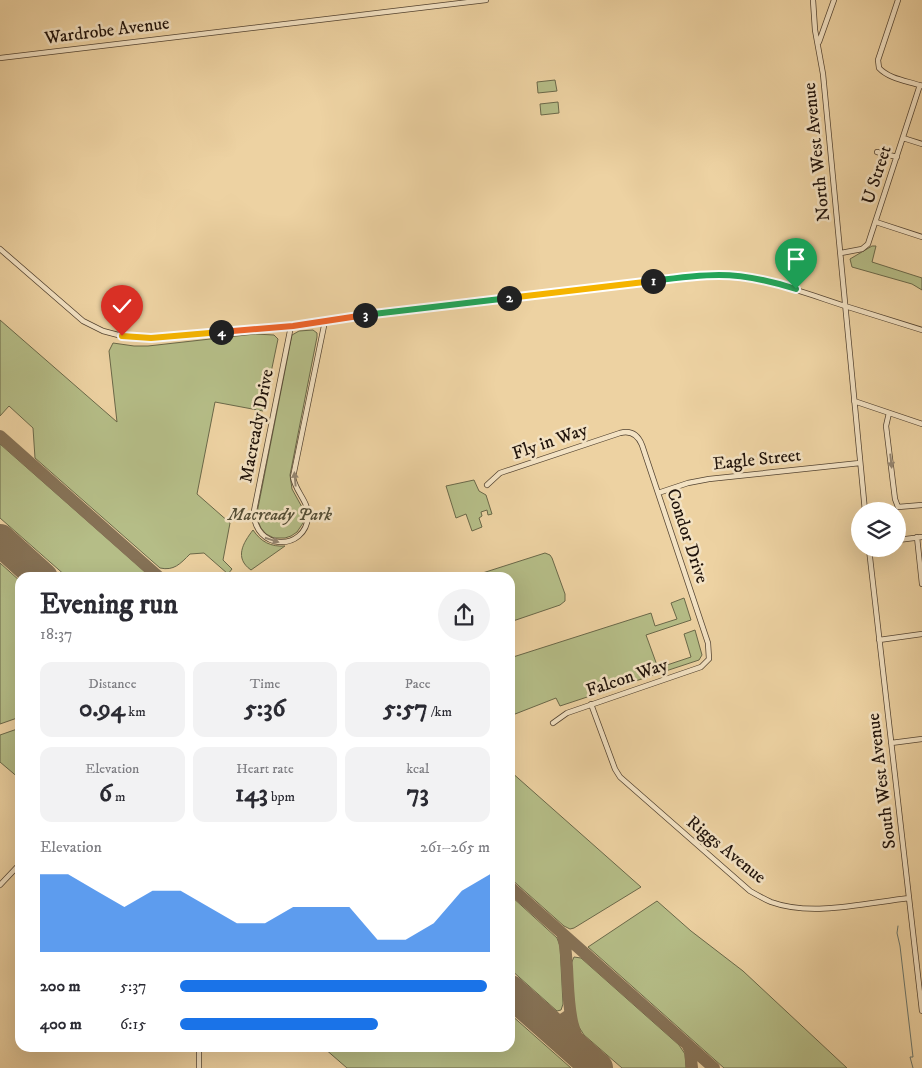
<!DOCTYPE html>
<meta charset="utf-8">
<style>
:root{--surface:#fff;--page:#f2f2f3;--text:#2b2b33;--muted:#7c7c81;--accent:#1a73e8}
body{margin:0;font-family:"IM FELL DW Pica",serif;background:var(--page);color:var(--text);height:100vh;display:flex;flex-direction:column;font-size:19px;white-space:nowrap}
*{box-sizing:border-box;margin:0}
p{font-size:16px;color:var(--muted)}
.icon{flex:none;width:28px;height:28px;fill:none;stroke:currentColor;stroke-width:2;stroke-linecap:round;stroke-linejoin:round}
.map{position:relative;flex:1;overflow:hidden}
.side{position:absolute;left:15px;top:572px;width:500px;height:480px;display:flex;flex-direction:column;background:var(--surface);border-radius:15px;box-shadow:0 5px 20px #0002}
.side>*{flex:none}
.buttons{position:absolute;left:851px;top:502px;display:grid;gap:10px}
.buttons a{display:grid;place-items:center;width:55px;height:55px;border-radius:50%;background:var(--surface);box-shadow:0 5px 20px #0002;font-size:25px}
.pin{position:absolute;display:grid;place-items:center;width:42px;height:42px;color:#fff;margin:-51px -21px;border-radius:50% 50% 50% 0;rotate:-45deg;box-shadow:0 0 5px #0007}
.pin .icon{rotate:45deg}
.km{position:absolute;width:25px;height:25px;margin:-12px;border-radius:50%;background:#222;color:#fff;font-size:14px;line-height:25px;text-align:center}
.round{display:grid;place-items:center;flex:none;width:52px;height:52px;border-radius:26px;background:var(--page)}
.head{display:flex;align-items:center;justify-content:space-between;height:85px;padding:0 25px}
h1{font-size:28px;font-weight:700;line-height:38px}
.figures{display:grid;grid-template-columns:repeat(3,1fr);gap:8px;height:85px;padding:5px 25px}
.figures div{display:grid;align-content:center;border-radius:12px;background:var(--page);text-align:center}
.figures b{font-size:25px;font-weight:700}
.figures small{font-size:14px;font-weight:400}
.figures p{font-size:14px}
.chart{height:140px;padding:10px 25px}
.chart p{display:flex;justify-content:space-between}
.chart svg{width:100%;height:90px;margin-top:5px;fill:var(--accent);opacity:.7}
ul{padding:0 25px;list-style:none;font-size:16px}
li{display:grid;grid-template-columns:80px 60px 1fr;align-items:center;height:38px}
li i{height:12px;border-radius:6px;background:var(--accent)}
.map>svg:first-child{display:block}
</style>
<div class="map">
<svg width="922" height="1068" viewBox="0 0 922 1068">
<rect width="100%" height="100%" fill="#edd2a2"/>
<filter id="stains"><feTurbulence type="fractalNoise" baseFrequency=".004" numOctaves="4"/><feColorMatrix values="0 0 0 0 .2 0 0 0 0 .09 0 0 0 0 .02 0 0 0 .5 -.17"/></filter>
<radialGradient id="worn" r=".72"><stop offset=".6" stop-color="#630" stop-opacity="0"/><stop offset="1" stop-color="#630" stop-opacity=".3"/></radialGradient>
<path fill="#b5bd87" stroke="#6a6849" d="M 555,80 L 557,91 L 538,93 L 537,82 Z
M 558,102 L 559,113 L 541,115 L 540,104 Z
M 872,246 L 876,246 L 872,262 L 922,278 L 922,290 L 912,284 L 852,267 L 850,259 Z
M 0,320 L 117,422 L 109,351 L 113,343 L 134,346 L 148,346 L 255,334 L 274,335 L 278,339 L 263,411 L 215,402 L 197,494 L 230,523 L 223,560 L 232,569 L 228,574 L 204,553 L 190,554 C 180,564 174,571 160,568 L 35,458 L 33,428 L 9,406 L 0,416 Z
M 313,330 L 317,333 L 317,337 L 290,475 L 292,489 L 303,509 L 303,523 L 297,532 L 291,536 L 285,538 L 274,538 L 266,534 L 261,528 L 257,519 L 257,513 L 292,335 L 299,331 Z
M 0,444 L 151,577 L 67,577 L 0,518 Z
M 474,480 L 479,491 L 486,495 L 492,514 L 488,515 L 487,510 L 481,512 L 482,516 L 479,518 L 482,527 L 472,531 L 466,514 L 456,518 L 446,486 Z
M 253,530 C 261,542 271,547 285,546 L 251,570 C 234,558 243,543 253,530 Z
M 545,553 L 550,555 L 552,558 L 565,594 L 565,601 L 560,605 L 510,622 L 510,578 L 470,577 Z
M 0,563 L 20,581 L 20,717 L 0,724 Z
M 684,598 L 691,620 L 646,635 L 658,668 L 691,657 L 684,634 L 695,630 L 702,655 L 699,660 L 560,706 L 556,698 L 510,716 L 510,658 L 651,613 L 655,626 L 677,619 L 671,603 Z
M 20,728 L 20,779 L 0,762 L 0,735 Z
M 510,771 L 641,887 L 574,928 L 570,929 L 564,926 L 510,878 Z
M 510,895 L 557,938 L 560,946 L 563,1004 L 561,1010 L 557,1011 L 510,969 Z
M 657,901 L 691,931 L 743,971 L 847,1068 L 724,1068 L 588,947 Z
M 574,957 L 581,958 L 679,1045 L 685,1054 L 686,1068 L 622,1068 L 584,1035 L 577,1024 L 575,1017 L 571,964 Z
M 510,1014 L 571,1068 L 347,1068 L 324,1048 L 510,1048 Z"/>
<g fill="none" stroke-linecap="round" stroke-linejoin="round">
<path stroke="#69756c" stroke-width="1" d="M 898,926 L 897,933 L 900,946 L 913,1057 L 910,1057 L 913,1068"/>
<path stroke="#867256" stroke-width="12" d="M 0,436 L 160,578
M 510,887 L 714,1068
M 562,933 C 566,943 566,956 567,967 C 569,1005 568,1035 594,1066
M 540,1018 C 552,1024 560,1023 570,1014
M 687,1044 L 690,1050 L 692,1068"/>
<path stroke="#867256" stroke-width="32" d="M 0,540 L 42,578
M 510,991 L 597,1068"/>
<defs>
<path id="minor" d="M 813,0 L 815,30 L 823,74 L 865,511
M 898,0 L 878,60 L 879,68 C 889,79 908,81 922,86
M 819,42 L 834,0
M 0,58 L 486,0
M 903,138 L 922,144
M 877,152 L 897,157
M 876,222 L 922,237
M 0,249 L 83,321 L 103,331 L 122,336 L 151,338 L 293,326 L 330,320 L 699,276 C 755,273 793,289 845,306 C 870,314 896,322 922,330
M 841,253 L 862,249 L 868,244 L 920,85
M 291,326 L 254,511 C 253,551 306,552 308,516 C 309,502 295,491 293,477 L 325,321
M 854,401 L 922,424
M 889,413 L 886,426 L 895,499 L 898,507 L 922,505
M 487,485 L 500,473 L 620,433 C 631,430 638,435 642,445 L 708,643 L 709,659 L 701,667 L 567,713 L 553,723
M 658,493 L 688,483 L 709,479 L 860,463
M 917,537 L 922,584
M 898,540 L 922,537
M 869,549 L 922,1011
M 879,640 L 922,634
M 591,704 L 615,769 L 620,777 L 750,891 C 757,895 764,899 771,902 C 812,917 866,903 909,898
M 891,743 L 922,739
M 0,885 L 18,866 L 20,867
M 199,1068 L 199,1048"/>
</defs>
<use href="#minor" stroke="#534331" stroke-width="6"/>
<use href="#minor" stroke="#f3e2c3" stroke-width="4.5"/>
</g>
<defs><path id="oneway-solid" d="M-6-.8H1V-3.2L6.5 0L1 3.2V.8H-6Z" transform="scale(1.25)"/></defs>
<g fill="#948570">
<use href="#oneway-solid" transform="translate(891 461) rotate(84)"/>
<use href="#oneway-solid" transform="translate(295 479) rotate(-95)"/>
<use href="#oneway-solid" transform="translate(272 540) rotate(18)"/>
</g>
<g fill="none" stroke-linecap="round" stroke-linejoin="round">
<defs>
<path id="split-1" d="M 653,281 C 675,278 697,275 719,275 C 746,275 771,281 796,289"/>
<path id="split-2" d="M 509,298 L 653,281"/>
<path id="split-3" d="M 365,315 L 509,298"/>
<path id="split-4" d="M 221,332 L 293,326 L 365,315"/>
<path id="split-5" d="M 122,336 L 151,338 L 221,332"/>
</defs>
<use href="#split-1" stroke="#fff" stroke-width="10"/>
<use href="#split-2" stroke="#fff" stroke-width="10"/>
<use href="#split-3" stroke="#fff" stroke-width="10"/>
<use href="#split-4" stroke="#fff" stroke-width="10"/>
<use href="#split-5" stroke="#fff" stroke-width="10"/>
<use href="#split-1" stroke="#22a559" stroke-width="6"/>
<use href="#split-2" stroke="#f5b400" stroke-width="6"/>
<use href="#split-3" stroke="#22a559" stroke-width="6"/>
<use href="#split-4" stroke="#f0652b" stroke-width="6"/>
<use href="#split-5" stroke="#f5b400" stroke-width="6"/>
</g>
<g text-anchor="middle" dominant-baseline="central" stroke-width="5" stroke-linejoin="round" paint-order="stroke">
<g font-size="18" fill="#20130b" stroke="#f3e2c3">
<text transform="translate(107 31) rotate(-7)">Wardrobe Avenue</text>
<text transform="translate(817 152) rotate(-96)">North West Avenue</text>
<text transform="translate(877 175) rotate(-72)">U Street</text>
<text transform="translate(257 426) rotate(-79)">Macready Drive</text>
<text transform="translate(550 442) rotate(-19)">Fly in Way</text>
<text transform="translate(757 460) rotate(-6)">Eagle Street</text>
<text transform="translate(687 536) rotate(72)">Condor Drive</text>
<text transform="translate(627 678) rotate(-19)">Falcon Way</text>
<text transform="translate(882 781) rotate(-97)">South West Avenue</text>
<text transform="translate(726 850) rotate(39)">Riggs Avenue</text>
</g>
<g font-size="18" font-style="italic" fill="#544e36" stroke="#f3e2c3">
<text x="280" y="515">Macready Park</text>
</g>
</g>
<rect width="100%" height="100%" filter="url(#stains)"/>
<rect width="100%" height="100%" fill="url(#worn)"/>
</svg>
<div class="buttons">
<a><svg class="icon" aria-label="layers" viewBox="0 0 24 24"><path d="M12 4l9 5-9 5-9-5zM3 14l9 5 9-5"/></svg></a>
</div>
<div class="pin" style="left:796px;top:289px;background:#1e9e55"><svg class="icon" aria-label="arrive" viewBox="0 0 24 24"><path d="M6 21V4h12l-3 4 3 4H6"/></svg></div>
<div class="pin" style="left:122px;top:336px;background:#d93025"><svg class="icon" aria-label="check" viewBox="0 0 24 24"><path d="M5 12l5 5 9-10"/></svg></div>
<b class="km" style="left:653px;top:281px">1</b>
<b class="km" style="left:509px;top:298px">2</b>
<b class="km" style="left:365px;top:315px">3</b>
<b class="km" style="left:221px;top:332px">4</b>
<section class="side">
<div class="head"><div><h1>Evening run</h1><p>18:37</p></div><a class="round"><svg class="icon" aria-label="share" viewBox="0 0 24 24"><path d="M12 15V3M7 8l5-5 5 5M5 13v7h14v-7"/></svg></a></div>
<div class="figures">
<div><p>Distance</p><b>0.94<small> km</small></b></div>
<div><p>Time</p><b>5:36</b></div>
<div><p>Pace</p><b>5:57<small> /km</small></b></div>
</div>
<div class="figures">
<div><p>Elevation</p><b>6<small> m</small></b></div>
<div><p>Heart rate</p><b>143<small> bpm</small></b></div>
<div><p>kcal</p><b>73</b></div>
</div>
<div class="chart"><p><span>Elevation</span>261–265 m</p>
<svg viewBox="0 0 160 44" preserveAspectRatio="none"><path d="M0 44V6L10 6L20 14L30 22L40 14L50 14L60 22L70 30L80 30L90 22L100 22L110 22L120 38L130 38L140 30L150 14L160 6V44z"/></svg>
</div>
<ul>
<li><b>200 m</b>5:37<i style="width:99%"></i></li>
<li><b>400 m</b>6:15<i style="width:64%"></i></li>
</ul>
</section>
</div>
